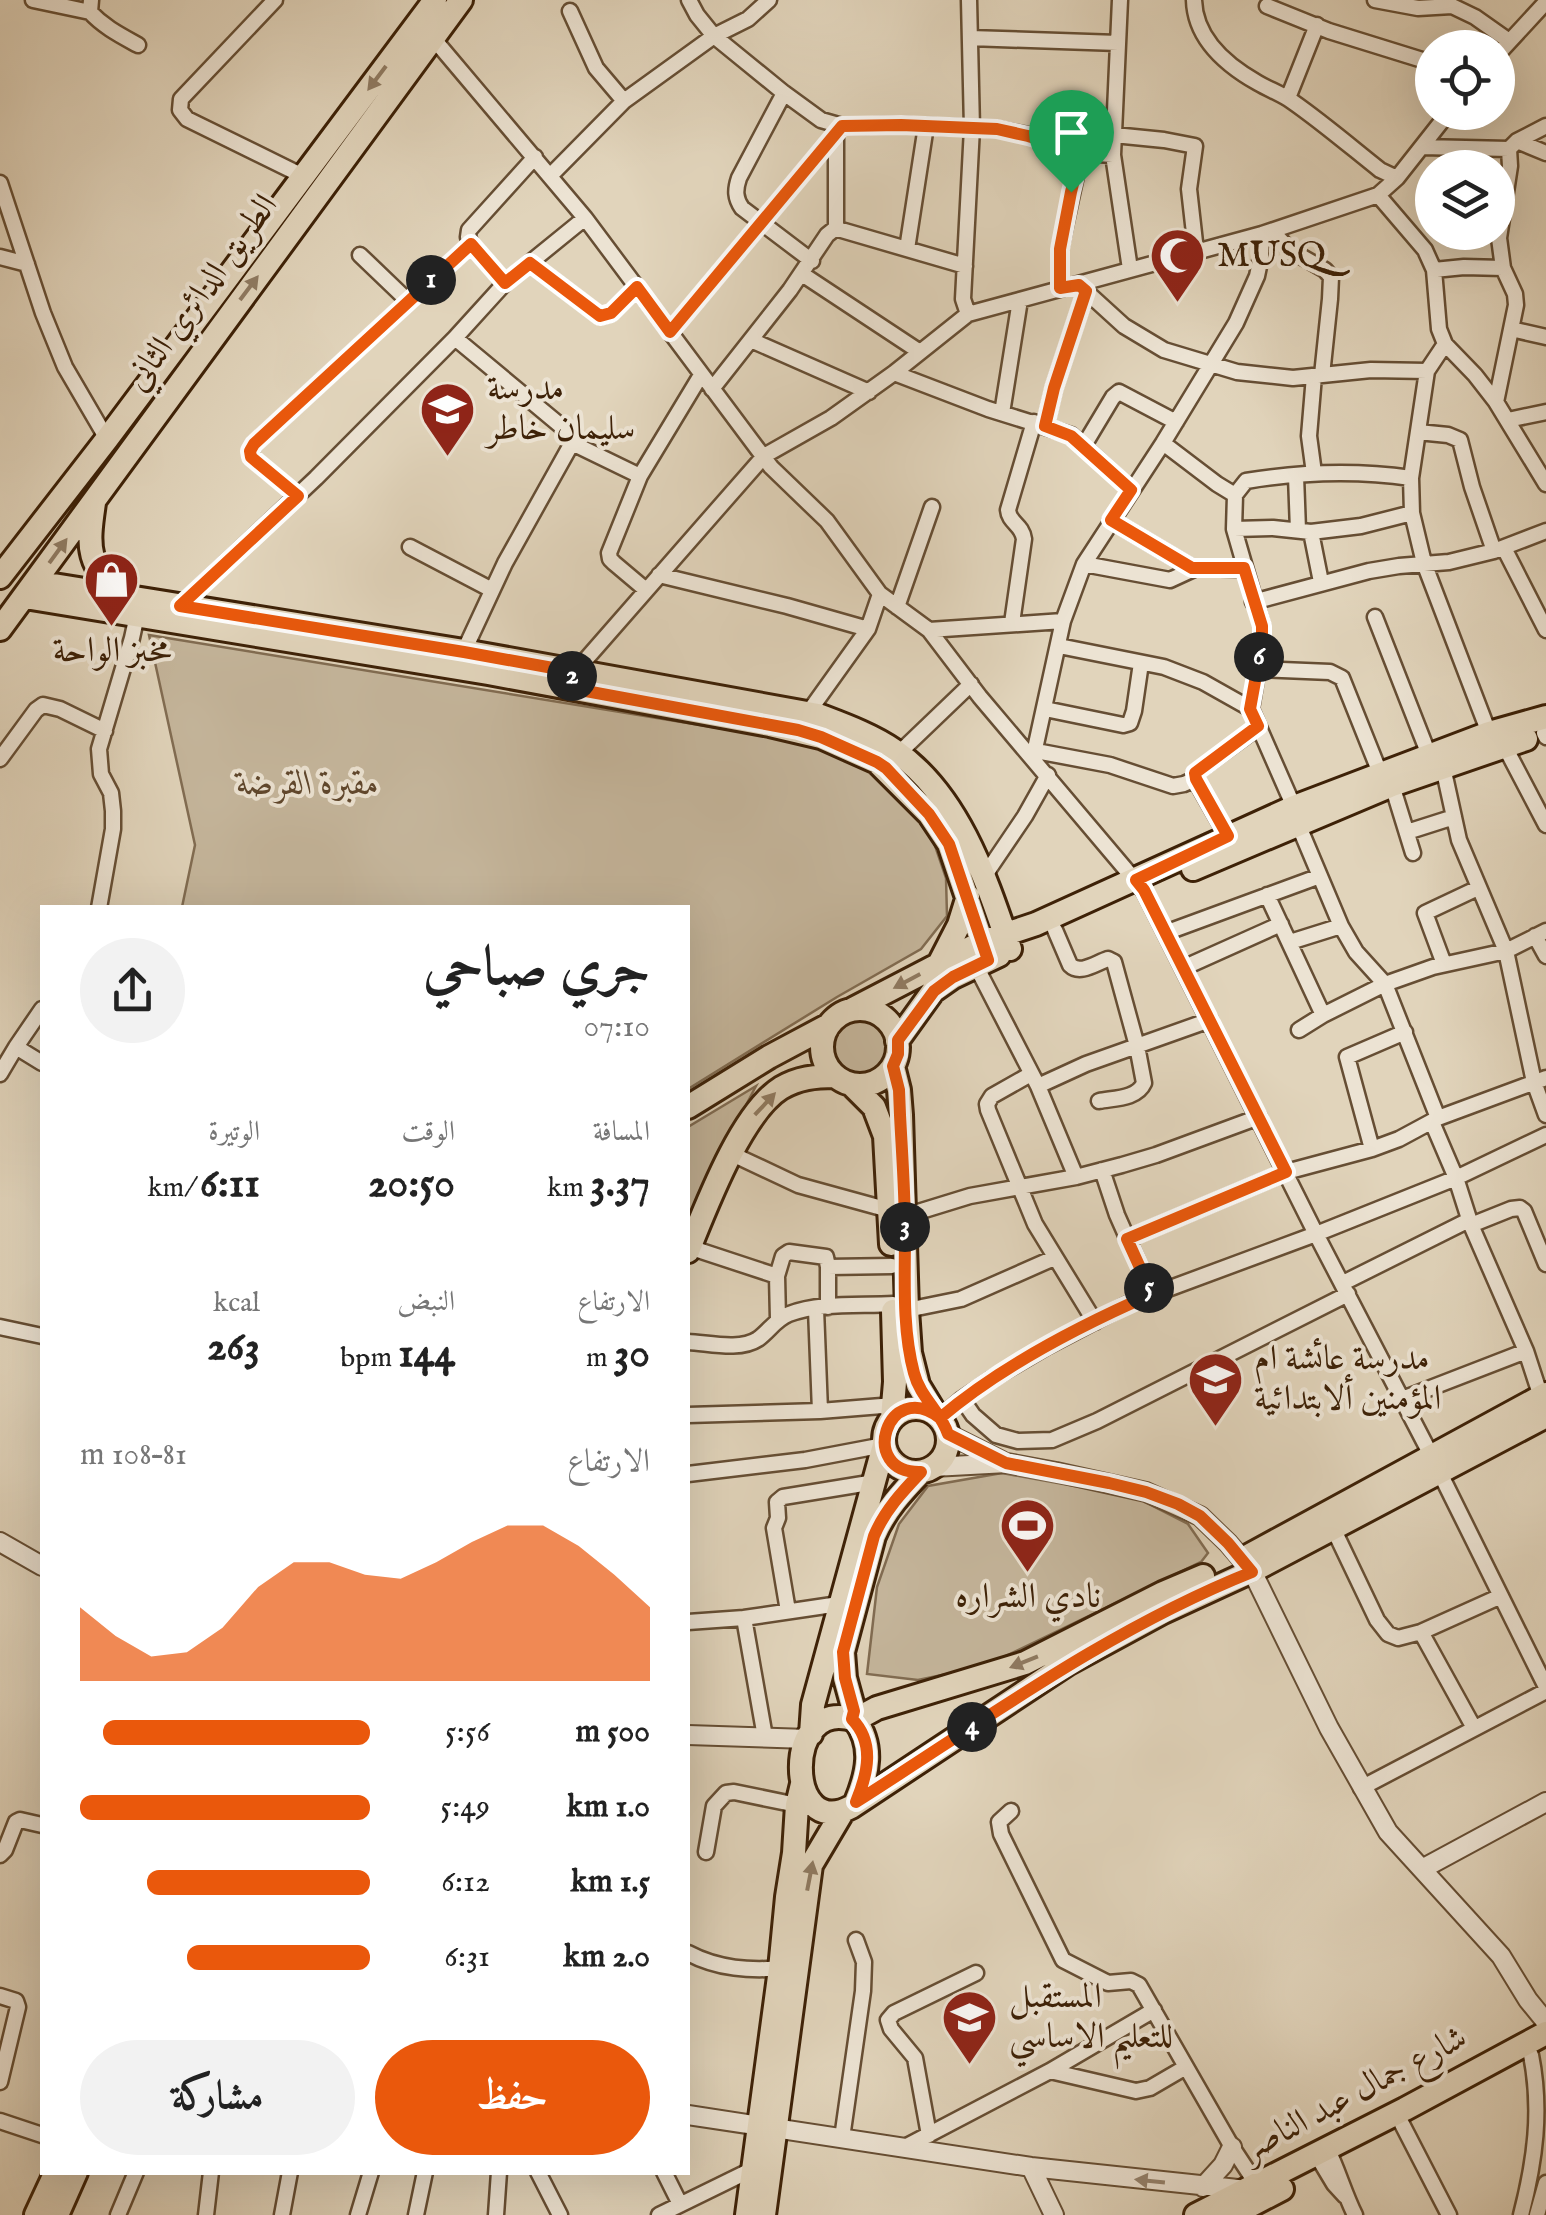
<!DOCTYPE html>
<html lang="ar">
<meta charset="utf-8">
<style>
:root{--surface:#fff;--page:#f2f2f2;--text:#222;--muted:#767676;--accent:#ea580c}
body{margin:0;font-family:"IM FELL English",Amiri,serif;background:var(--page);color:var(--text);direction:rtl;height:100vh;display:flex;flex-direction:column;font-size:38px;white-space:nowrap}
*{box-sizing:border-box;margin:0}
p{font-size:32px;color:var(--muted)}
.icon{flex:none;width:55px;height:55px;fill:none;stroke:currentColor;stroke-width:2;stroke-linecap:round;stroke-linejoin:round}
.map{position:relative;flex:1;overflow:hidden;direction:ltr}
.sheet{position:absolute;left:40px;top:905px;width:650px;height:1270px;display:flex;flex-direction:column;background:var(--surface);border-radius:0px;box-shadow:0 10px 40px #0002;direction:rtl}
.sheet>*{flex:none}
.fabs{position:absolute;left:1415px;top:30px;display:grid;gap:20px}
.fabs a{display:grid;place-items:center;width:100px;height:100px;border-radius:50%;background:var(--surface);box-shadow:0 10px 40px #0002;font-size:50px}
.pin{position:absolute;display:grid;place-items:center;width:85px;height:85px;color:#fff;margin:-102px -42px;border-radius:50% 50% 50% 0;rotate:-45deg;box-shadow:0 0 10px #0007}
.pin .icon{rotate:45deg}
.km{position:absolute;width:50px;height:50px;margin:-25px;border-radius:50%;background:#222;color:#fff;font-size:28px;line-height:50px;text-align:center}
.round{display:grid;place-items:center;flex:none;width:105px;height:105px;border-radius:52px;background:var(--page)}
.head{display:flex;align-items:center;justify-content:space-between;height:170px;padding:0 40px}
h1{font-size:55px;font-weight:700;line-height:75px}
.metrics{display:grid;grid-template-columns:repeat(3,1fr);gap:15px;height:170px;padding:10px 40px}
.metrics div{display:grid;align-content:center}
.metrics b{font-size:42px;font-weight:700}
.metrics small{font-size:28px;font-weight:400}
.metrics p{font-size:28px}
.chart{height:280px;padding:20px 40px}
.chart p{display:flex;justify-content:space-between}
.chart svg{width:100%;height:180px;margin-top:10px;fill:var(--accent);opacity:.7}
.action{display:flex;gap:20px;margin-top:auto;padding:20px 40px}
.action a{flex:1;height:115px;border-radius:60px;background:var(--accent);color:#fff;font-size:40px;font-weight:700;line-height:115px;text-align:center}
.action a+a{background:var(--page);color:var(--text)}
ul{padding:0 40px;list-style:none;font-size:32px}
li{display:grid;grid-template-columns:160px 120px 1fr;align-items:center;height:75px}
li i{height:25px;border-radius:12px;background:var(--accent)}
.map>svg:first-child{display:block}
</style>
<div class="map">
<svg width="1546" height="2215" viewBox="0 0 1546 2215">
<rect width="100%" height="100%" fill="#e1d4bb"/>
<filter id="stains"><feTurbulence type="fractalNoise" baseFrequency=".002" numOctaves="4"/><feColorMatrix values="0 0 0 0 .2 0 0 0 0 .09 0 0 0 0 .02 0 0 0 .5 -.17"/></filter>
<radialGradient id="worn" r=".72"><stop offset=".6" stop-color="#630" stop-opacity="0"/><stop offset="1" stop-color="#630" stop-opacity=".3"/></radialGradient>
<path fill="#c5b69c" stroke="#816c52" stroke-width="2.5" d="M 149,635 L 828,746 L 875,767 L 931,834 L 946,878 L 947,916 L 921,949 L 837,997 L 688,1089 L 688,908 L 182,907 L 195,845 Z
M829 1049a29 29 0 1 1 58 0a29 29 0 1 1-58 0Z
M 756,1086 L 697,1199 L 688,1227 L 688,1127 Z
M 1002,1473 L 1135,1497 L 1188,1524 L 1208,1553 L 1201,1562 L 985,1666 L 918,1680 L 867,1674 L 877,1587 L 899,1524 L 928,1486 Z"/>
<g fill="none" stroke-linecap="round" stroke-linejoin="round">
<defs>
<path id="minor" d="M 33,0 L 90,12
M 91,0 L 90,12 C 104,27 120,35 138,45
M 275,0 L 181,99 L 180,110 L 187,119 L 303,176
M 689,0 L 697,15 L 714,36 L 784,93 L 821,120 L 842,126 L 901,125 L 997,129 L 1028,135 L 1081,153 L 1113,155
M 1120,0 L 1113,155 L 1130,269
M 1194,0 C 1195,39 1226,65 1258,83 C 1270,90 1282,94 1293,102 C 1323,123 1351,147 1380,170 L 1397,178
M 1375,0 L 1418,8 L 1452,6 L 1475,17 L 1509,41
M 1267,6 L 1329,31 L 1432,63
M 570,11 L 596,68 L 624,101
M 433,38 L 585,218 L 771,467 L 827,521 L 880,594 L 929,630 L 980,697 L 1144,891 L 1316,1234 L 1432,1457 L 1546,1687
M 970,38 L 1118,43
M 1498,54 L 1546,2
M 784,93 L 739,178 C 735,190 735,198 742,208 L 812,261
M 1288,98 L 1317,25
M 836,135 L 836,224 L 838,229 L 965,266
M 1114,135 L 1164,140 L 1195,146 L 1189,189 L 1196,251
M 1517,141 L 1546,153
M 1422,147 L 1509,149 L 1517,141 L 1546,126
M 551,175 L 624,101 L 714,36 L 748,19 L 769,0
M 0,183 L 43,313 L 65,367 L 107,439
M 1378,195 L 1425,250 L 1434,270 L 1439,329 L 1445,344 L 1475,375 L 1496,402 L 1546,484
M 1272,231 L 1290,250 L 1325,270 L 1331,277 L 1330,299 L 1322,375
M 471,244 L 468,237 L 469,230 L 535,157
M 907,249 L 926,126
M 360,255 L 408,301
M 0,257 L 27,264
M 530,263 L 600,316 L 611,313 L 637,287
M 1434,270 L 1464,267 L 1503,268
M 802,274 L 920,352
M 1079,285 L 1124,326 L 1164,350 L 1237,372 L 1293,378 L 1371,370 L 1427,371
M 1060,288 L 1060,249 L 1081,153
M 968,314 L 963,299 L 972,128 L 969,0
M 1511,329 L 1546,337
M 670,332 L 842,126
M 455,338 L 567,431 L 572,443 L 505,563 L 464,651
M 751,340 L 869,392
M 1445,344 L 1427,371 L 1411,478 L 1412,513 L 1424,563 L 1489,733
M 894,373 L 988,409 L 1071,435 L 1131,490
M 712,389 L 790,290 L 827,235 L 837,227
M 1496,402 L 1516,305 L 1515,294 L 1503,268 L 1499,238 L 1510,166 L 1509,149
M 1002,413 L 1020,300
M 1508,420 L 1546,412
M 1045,426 L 1054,388 L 1086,291
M 1418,432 L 1448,435 L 1460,440 L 1472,487 L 1494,551
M 572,443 L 640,476
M 1163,443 L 1217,484 L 1235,495 L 1234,529 L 1262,626 L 1262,643 L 1251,709 L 1294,807 L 1298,824 L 1341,926 L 1356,952 L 1385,984 L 1438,1118
M 1083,447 L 1113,397 L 1119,392 L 1176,422
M 1314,473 L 1309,436 L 1314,376
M 1296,476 L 1298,530
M 1235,495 L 1246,481 C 1301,472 1355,470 1411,478
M 298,496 L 251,457 L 251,451 L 254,444 L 471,244 L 505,283
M 1111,520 L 1192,568
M 1234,529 L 1273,528 L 1311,532
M 410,547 L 492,590
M 1504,548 L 1546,630
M 1084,564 L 1170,580 L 1196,568 L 1244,569
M 659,575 L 787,606 L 868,629
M 1321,582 L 1311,532 L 1361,526 L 1412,513
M 646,590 L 614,563 L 610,559 L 609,553 L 640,476 L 701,375
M 1253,602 L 1369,571 L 1399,566 L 1449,562 L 1494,551 L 1546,531
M 897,607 L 932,507
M 178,608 L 316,478 L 455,338 L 505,283 L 585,218
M 1375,617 L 1429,755
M 1012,623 L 1024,539 C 1022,524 1009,523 1008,510 L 1034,422
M 929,630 L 1063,621
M 1059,646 L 1164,667 L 1203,682 L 1251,709
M 1256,669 L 1330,672 L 1342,678 L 1380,773
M 574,673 L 764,456 L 831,418 L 894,373 L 968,314 L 1262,234 L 1378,195 L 1397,178 L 1449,112
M 1045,709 L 1123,725 L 1130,723 L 1134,711 L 1141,663
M 805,717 L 868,629 L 880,594
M 1544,733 L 1546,737
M 1504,745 L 1546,825
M 1036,751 L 1110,765 L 1173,786 L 1184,784 L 1195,779
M 899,753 L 971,684
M 1033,758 L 1063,621 L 1084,564 L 1163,443 L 1236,323 L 1257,276 L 1261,257 L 1262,234
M 0,759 L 36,710 L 43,705 L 60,709 L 105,731
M 1443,767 L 1459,840 L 1506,951 L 1534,1082 L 1546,1115
M 1392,785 L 1413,853
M 1407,832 L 1454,817
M 1228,837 L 1195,779 L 1195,773 L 1258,727
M 983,878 L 1025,816 L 1048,775
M 1267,895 L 1323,1015
M 99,908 L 113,829 L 113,811 L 111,793 L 101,774 L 99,749 L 132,638 L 137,615
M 1055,930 L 1070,965 C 1080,975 1096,963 1108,959 L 1114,962 L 1137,1046 L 1144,1083 C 1137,1099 1114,1098 1099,1101
M 1165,933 L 1320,876
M 1535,936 L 1546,956
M 1290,942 L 1341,926
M 1444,964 L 1425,913 L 1478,888
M 976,966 L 1038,1086 L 1076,1177
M 1183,968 L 1281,924
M 1299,1030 L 1323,1015 L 1385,984 L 1433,967 L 1506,951 L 1546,931
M 16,1047 L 42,1063
M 0,1074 L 16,1047 L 42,1009
M 1031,1074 L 992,1096 L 987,1104 L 988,1110 L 1035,1224 L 1095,1322
M 1038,1086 L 1086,1064 L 1210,1020
M 1432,1122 L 1456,1178 L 1471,1225 L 1526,1351 L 1542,1400
M 1372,1149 L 1347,1057 L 1405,1032
M 732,1154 L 798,1185 L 889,1210
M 1102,1170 L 1117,1215 L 1152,1294
M 905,1216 L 970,1196 L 1076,1177 L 1122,1165 L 1156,1155 L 1259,1117
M 1471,1225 L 1511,1209 L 1520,1208 L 1524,1211 L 1546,1264
M 1127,1239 L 1286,1172 L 1372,1149 L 1399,1139 L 1438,1118 L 1546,1078
M 689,1247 L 777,1276 L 778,1319
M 777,1276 L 783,1256 L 789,1252 L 826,1257 L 828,1267
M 1343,1283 L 1469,1220
M 828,1307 L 828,1267 L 892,1266
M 816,1309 L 820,1411
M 907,1310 L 961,1299 L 1054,1258
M 0,1327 L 42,1336
M 688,1342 C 709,1343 740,1351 758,1339 C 769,1331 776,1319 789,1314 C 820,1302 860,1306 893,1304
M 962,1399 L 973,1415 L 996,1435 L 1018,1441 L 1052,1440 L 1097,1421 L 1348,1294
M 1402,1399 L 1526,1351
M 688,1415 L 820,1411 L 894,1405
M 940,1418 L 962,1399 L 990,1380 L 1046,1347 L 1130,1303 L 1316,1234 L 1456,1178 L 1546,1135
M 688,1474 L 805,1460 L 884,1445
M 1333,1528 L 1377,1620 L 1388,1634 L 1398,1638 L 1421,1632 L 1501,1596
M 788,1611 L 774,1528 L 778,1518 L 777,1502 L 783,1497 L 875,1482
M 744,1618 L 765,1737
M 688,1622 L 744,1618 L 839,1604
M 1421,1632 L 1474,1728
M 1361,1788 L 1546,1691
M 1011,1811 L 999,1822 L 1001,1834 L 1063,1960 L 1108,1983 L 1131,1981 L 1139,1985 L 1232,2147 L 1257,2185
M 706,1852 L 714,1806 L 726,1793 L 734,1792 L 797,1805
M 0,1855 L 5,1850 L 16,1822 L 20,1820 L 42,1825
M 688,1953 C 718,1969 750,1971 784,1968
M 0,1996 L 16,2001 L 18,2007 L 0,2082
M 1050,2071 L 1154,2010
M 0,2121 L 42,2135
M 1402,2124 L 1449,2215
M 929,2135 L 915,2058 L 891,2029 L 888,2020 L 894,2013 L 976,1973
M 842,2138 L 863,1991 L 864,1962 L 856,1940
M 905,2147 L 1050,2071 L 1136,2091 L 1150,2088 L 1186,2067
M 1327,2148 C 1338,2170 1344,2193 1355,2215
M 1316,2154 L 1334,2184 L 1345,2196
M 538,2172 L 560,2215
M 664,2172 L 680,2204
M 118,2215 L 136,2172
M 206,2215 L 211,2172
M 282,2215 L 290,2172
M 358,2215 L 371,2172
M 416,2215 L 425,2172
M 496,2215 L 499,2172
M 659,2215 L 753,2169
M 1521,2215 C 1535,2161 1542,2110 1531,2055
M 1537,2215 L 1546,2183"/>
<path id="tertiary" d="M 948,1434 L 1002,1461
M 933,1467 L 1007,1463 L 1056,1472 L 1146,1492 L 1200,1516 L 1228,1543 L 1252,1571 L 1329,1728 L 1388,1832 L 1501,1956 L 1528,2000 L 1546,2022
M 0,1542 L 42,1566
M 688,1735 L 808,1739
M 1422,1869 L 1546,1802
M 688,2115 L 1031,2167 L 1247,2190
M 1031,2167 L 1054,2215
M 1203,2187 L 1223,2165 L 1232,2147"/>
<path id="primary" d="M 94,503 C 87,550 87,565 124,597
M 0,577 L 107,439 L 435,0
M 35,582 L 464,651 L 818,715 C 844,725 872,735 895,751 C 959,795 986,879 1010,949
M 25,597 L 488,673 L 770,725 L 821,737 L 877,762 L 929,814 L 949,844 L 988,960
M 0,629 L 461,0
M 1193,869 L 1392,785 L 1526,739
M 939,964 L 959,925 L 968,896
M 853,1009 L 982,942 L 1036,924 L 1294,807 L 1489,733 L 1546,717
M822 1047a38 38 0 1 1 76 0a38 38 0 1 1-76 0Z
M 897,1041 L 933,991 L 953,977 L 999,955
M 893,1066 L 899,1090 L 901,1115 L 907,1310 L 910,1353 L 918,1385 L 935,1413
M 851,1084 L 874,1107 L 885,1136 L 891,1244
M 688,1107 L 769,1057 L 829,1025
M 688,1251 C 706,1207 741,1113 781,1088 C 798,1078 815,1076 835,1076
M884 1440a32 32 0 1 1 64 0a32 32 0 1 1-64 0Z
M 892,1418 L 895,1382 L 893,1311
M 1250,1555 L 1546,1394
M 852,1719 L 854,1711 L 845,1678 L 843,1652 L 874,1536 C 885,1510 902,1492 921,1472
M 855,1720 L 877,1708 L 1025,1663 L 1163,1593 L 1203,1576
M 811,1734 L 813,1705 L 884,1445
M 856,1802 C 868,1773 874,1746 855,1720 C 782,1694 785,1843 851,1807 L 1067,1664 L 1163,1612 L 1252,1571 L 1546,1416
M 36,2215 L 56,2172
M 57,2215 L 76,2172
M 747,2215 L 780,1969 L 787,1897 L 794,1853 L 797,1805 L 802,1784
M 764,2215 L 811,1865 L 843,1811
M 1196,2215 L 1405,2109 L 1546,2033
M 1232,2215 L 1282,2189"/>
</defs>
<use href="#minor" stroke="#664e34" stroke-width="19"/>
<use href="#tertiary" stroke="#664e34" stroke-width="22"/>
<use href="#primary" stroke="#3d2107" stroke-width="28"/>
<use href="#minor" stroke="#ece3d3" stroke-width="14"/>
<use href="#tertiary" stroke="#ece3d3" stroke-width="18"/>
<use href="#primary" stroke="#e1d4bb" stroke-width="22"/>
</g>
<defs><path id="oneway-solid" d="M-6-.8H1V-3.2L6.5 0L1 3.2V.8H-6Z" transform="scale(2.5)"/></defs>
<g fill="#8f7a61">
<use href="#oneway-solid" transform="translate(377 78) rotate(127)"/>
<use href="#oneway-solid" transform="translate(249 288) rotate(-53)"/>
<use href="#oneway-solid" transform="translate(58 551) rotate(-54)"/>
<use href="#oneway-solid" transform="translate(907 981) rotate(152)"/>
<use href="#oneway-solid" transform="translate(765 1104) rotate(-47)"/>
<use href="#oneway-solid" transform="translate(1024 1662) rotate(158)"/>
<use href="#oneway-solid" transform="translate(810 1876) rotate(-79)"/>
</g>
<use fill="#94826d" href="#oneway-solid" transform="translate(1150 2181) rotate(-174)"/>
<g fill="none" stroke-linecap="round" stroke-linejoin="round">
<defs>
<path id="route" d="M 1071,192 L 1081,152 L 1028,136 L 997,129 L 901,125 L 842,126 L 670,332 L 637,287 L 611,313 L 600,316 L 530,263 L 505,283 L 471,244 L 254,444 L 250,451 L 251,457 L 298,496 L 180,606 L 464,652 L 575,672 L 564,687 L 798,730 L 821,737 L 877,762 L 886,768 L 929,814 L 949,844 L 988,960 L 953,977 L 934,991 L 898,1040 L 898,1054 L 893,1066 L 899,1090 L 900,1115 C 902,1154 905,1193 905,1233 C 905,1278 902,1329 914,1373 C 920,1397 941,1412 948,1434 L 1006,1463 L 1109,1483 L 1146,1492 L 1178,1504 L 1200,1516 L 1228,1543 L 1252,1572 C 1109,1629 985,1720 856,1802 C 868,1773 875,1743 852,1719 L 854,1711 L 845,1678 L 843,1652 L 874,1536 C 885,1510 902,1492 921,1472 C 857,1474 887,1377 940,1418 C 1001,1366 1079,1326 1152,1294 L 1127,1239 L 1286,1172 L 1144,890 L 1136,880 L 1228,836 L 1196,779 L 1195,773 L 1258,726 L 1250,709 L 1262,643 L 1262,626 L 1244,568 L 1192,568 L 1111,520 L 1131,490 L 1071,436 L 1045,426 L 1054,388 L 1086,291 L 1079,285 L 1060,288 L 1060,249 L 1071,192"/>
</defs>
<use href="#route" stroke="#fff" stroke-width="20"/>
<use href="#route" stroke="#ea580c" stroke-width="12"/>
</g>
<defs>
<symbol id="mosque-pin" viewBox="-11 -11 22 30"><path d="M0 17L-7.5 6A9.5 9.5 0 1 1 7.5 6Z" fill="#8f2418" stroke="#ece3d3"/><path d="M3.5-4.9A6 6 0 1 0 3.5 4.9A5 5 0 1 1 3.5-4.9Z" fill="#fff"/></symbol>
<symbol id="school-pin" viewBox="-11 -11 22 30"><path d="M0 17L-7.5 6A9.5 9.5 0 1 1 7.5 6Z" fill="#8f2418" stroke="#ece3d3"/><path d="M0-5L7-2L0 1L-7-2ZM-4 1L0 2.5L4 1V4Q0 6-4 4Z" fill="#fff"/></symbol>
<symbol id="shop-pin" viewBox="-11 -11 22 30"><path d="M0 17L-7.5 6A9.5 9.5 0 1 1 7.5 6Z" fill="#8f2418" stroke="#ece3d3"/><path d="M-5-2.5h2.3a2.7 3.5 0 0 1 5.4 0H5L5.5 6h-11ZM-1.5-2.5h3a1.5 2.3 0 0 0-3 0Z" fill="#fff"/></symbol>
<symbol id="stadium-pin" viewBox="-11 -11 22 30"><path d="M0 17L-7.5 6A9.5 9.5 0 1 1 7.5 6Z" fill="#8f2418" stroke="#ece3d3"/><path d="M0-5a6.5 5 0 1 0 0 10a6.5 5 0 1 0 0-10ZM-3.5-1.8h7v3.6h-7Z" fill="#fff"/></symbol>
</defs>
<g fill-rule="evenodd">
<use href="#mosque-pin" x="1146" y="224" width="63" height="86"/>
<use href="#school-pin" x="416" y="378" width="63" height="86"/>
<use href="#shop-pin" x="80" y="548" width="63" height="86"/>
<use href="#school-pin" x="1184" y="1348" width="63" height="86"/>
<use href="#stadium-pin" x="996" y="1494" width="63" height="86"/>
<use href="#school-pin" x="938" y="1986" width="63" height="86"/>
</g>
<g text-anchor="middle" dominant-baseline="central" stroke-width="8" stroke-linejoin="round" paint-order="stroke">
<g font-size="35" fill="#3d2107" stroke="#ece3d3" text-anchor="start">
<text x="1217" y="256">MUSQ</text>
<text x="487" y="389">مدرسة<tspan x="487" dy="40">سليمان خاطر</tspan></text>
<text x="112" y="651" text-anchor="middle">مخبز الواحة</text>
<text x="1254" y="1359">مدرسة عائشة ام<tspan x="1254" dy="40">المؤمنين ألابتدائية</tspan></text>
<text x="1028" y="1597" text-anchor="middle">نادي الشراره</text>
<text x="1009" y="1997">المستقبل<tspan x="1009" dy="40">للتعليم الاساسي</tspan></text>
</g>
<g font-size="35" fill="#3d2107" stroke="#ece3d3">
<text transform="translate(202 293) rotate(-54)">الطريق الدائري الثاني</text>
<text transform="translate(1355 2094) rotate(-28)">شارع جمال عبد الناصر</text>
</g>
<g font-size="35" font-style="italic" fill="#5f462c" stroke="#ece3d3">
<text x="308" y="784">مقبرة القرضة</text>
</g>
</g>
<rect width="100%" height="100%" filter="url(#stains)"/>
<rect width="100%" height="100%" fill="url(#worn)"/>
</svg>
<div class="fabs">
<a><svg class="icon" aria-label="locate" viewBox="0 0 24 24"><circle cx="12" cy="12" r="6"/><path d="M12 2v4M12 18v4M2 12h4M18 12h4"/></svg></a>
<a><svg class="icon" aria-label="layers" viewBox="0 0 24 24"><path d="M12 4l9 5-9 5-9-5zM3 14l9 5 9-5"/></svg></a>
</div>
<div class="pin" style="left:1071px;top:192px;background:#1e9e55"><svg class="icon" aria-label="arrive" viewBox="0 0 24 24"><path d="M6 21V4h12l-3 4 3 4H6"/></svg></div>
<b class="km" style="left:431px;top:280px">1</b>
<b class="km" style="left:572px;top:676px">2</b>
<b class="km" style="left:905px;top:1227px">3</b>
<b class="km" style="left:972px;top:1727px">4</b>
<b class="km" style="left:1149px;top:1288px">5</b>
<b class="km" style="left:1259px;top:657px">6</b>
<section class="sheet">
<div class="head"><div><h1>جري صباحي</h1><p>07:10</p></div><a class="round"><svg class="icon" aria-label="share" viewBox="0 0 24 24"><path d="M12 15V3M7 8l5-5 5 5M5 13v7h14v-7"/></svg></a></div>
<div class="metrics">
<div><p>المسافة</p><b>3.37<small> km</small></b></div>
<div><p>الوقت</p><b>20:50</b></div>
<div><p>الوتيرة</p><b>6:11<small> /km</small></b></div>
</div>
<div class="metrics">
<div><p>الارتفاع</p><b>30<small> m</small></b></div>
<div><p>النبض</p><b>144<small> bpm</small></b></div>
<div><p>kcal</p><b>263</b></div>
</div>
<div class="chart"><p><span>الارتفاع</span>81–108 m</p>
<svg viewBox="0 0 160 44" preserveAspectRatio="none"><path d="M0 44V26L10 33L20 38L30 37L40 31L50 21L60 15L70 15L80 18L90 19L100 15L110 10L120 6L130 6L140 11L150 18L160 26V44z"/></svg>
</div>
<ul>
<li><b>500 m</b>5:56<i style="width:92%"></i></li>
<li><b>1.0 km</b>5:49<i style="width:100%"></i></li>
<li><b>1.5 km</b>6:12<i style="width:77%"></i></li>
<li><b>2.0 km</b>6:31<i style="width:63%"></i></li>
</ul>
<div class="action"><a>حفظ</a><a>مشاركة</a></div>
</section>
</div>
